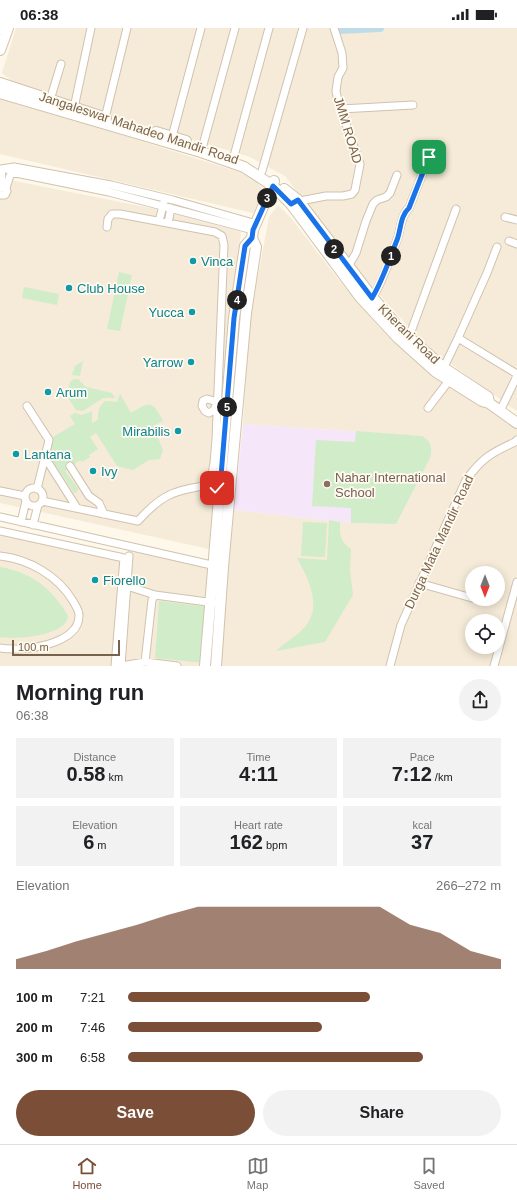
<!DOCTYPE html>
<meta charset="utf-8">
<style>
:root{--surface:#fff;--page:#f2f2f2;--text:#202124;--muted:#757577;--line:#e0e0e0;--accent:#7a4e37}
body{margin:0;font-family:Arial,sans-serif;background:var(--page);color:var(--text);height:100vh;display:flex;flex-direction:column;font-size:15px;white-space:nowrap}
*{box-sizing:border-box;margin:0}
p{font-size:13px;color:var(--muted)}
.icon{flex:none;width:22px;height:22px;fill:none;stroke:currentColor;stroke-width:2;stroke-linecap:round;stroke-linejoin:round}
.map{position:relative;height:638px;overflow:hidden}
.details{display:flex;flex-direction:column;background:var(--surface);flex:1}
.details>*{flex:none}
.needle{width:26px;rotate:180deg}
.tools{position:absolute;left:465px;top:538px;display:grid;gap:8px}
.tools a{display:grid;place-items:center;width:40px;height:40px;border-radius:50%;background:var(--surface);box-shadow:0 2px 10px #0003;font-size:20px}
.scale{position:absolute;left:12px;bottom:10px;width:108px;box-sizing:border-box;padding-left:4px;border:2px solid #79624c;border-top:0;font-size:11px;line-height:14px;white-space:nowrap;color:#79624c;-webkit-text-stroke:3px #fffbf1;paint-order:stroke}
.pin{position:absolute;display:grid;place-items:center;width:34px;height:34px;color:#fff;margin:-17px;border-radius:8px;box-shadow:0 2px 6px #0006}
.km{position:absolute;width:20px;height:20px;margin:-10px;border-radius:50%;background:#222;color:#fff;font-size:11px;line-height:20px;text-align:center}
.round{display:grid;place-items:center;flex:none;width:42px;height:42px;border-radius:21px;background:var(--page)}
.overview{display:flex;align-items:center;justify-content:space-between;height:68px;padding:0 16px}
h1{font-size:22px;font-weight:800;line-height:30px}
.figures{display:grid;grid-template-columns:repeat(3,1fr);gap:6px;height:68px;padding:4px 16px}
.figures div{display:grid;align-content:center;border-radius:0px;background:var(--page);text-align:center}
.figures b{font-size:20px;font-weight:800}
.figures small{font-size:11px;font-weight:400}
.figures p{font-size:11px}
.chart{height:112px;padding:8px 16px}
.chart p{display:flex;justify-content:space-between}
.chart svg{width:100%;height:72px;margin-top:4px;fill:var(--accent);opacity:.7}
.cta{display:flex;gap:8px;margin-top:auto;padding:8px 16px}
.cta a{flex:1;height:46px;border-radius:24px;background:var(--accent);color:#fff;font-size:16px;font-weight:800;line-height:46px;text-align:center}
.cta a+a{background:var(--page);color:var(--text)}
ul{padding:0 16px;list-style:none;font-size:13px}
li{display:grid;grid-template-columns:64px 48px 1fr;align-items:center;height:30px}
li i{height:10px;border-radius:5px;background:var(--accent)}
.status{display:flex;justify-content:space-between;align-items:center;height:28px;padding:0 20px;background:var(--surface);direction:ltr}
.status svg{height:11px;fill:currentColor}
.menu{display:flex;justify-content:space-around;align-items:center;height:56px;border-top:1px solid var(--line);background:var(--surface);font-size:11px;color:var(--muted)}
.menu a{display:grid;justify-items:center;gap:2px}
.menu .current{color:var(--accent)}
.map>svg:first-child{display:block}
</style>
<div class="status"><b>06:38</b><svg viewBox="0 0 49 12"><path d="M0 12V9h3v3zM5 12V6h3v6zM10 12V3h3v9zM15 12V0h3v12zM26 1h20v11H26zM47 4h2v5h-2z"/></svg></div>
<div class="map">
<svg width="517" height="638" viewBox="0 0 517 638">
<rect width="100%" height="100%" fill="#fdf8ea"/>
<path fill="#f5ebd8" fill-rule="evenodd" d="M 16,0 L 517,0 L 517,338 L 501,372 L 425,317 L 354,238 L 285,148 L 250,129 L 22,61 L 2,45 Z
M 0,68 L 251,148 L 265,163 L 253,185 L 0,126 Z
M 0,150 L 170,184 L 241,204 L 222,373 L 218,458 L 209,521 L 0,475 Z
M 278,177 L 291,190 L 338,251 L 380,300 L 440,352 L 517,400 L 517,638 L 119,638 L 128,520 L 222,538 L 218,617 L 228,540 L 234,482 L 351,495 L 396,496 L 422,408 L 243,396 L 249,297 L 269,189 ZM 472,545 L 498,545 L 498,571 L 472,571 ZM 472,593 L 498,593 L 498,619 L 472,619 Z
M 517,355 L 517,383 L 507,377 Z
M 0,500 L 126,529 L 116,638 L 0,638 Z"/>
<path fill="#f5e6fa" d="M 243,396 L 422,408 L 427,411 L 430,416 L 432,423 L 430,430 L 396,496 L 351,495 L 234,482 Z"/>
<path fill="#d1ecc8" d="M 119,244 L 132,247 L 120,303 L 107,301 Z
M 24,259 L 59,266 L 57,277 L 22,270 Z
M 83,333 L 80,348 L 72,347 L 75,338 Z
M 74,351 L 78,351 L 86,359 L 112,365 L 115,370 L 103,370 L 83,383 L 76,382 L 67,368 L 70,354 Z
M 120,366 L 131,385 C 151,373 152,372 163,393 L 153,398 L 163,422 L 160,431 L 149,432 L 133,442 L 117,438 L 96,405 L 90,409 L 98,421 L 89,427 L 90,429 L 82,434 L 80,432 L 65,443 L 78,460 L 77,464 L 74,465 L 50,429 L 53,409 L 75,396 L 70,388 L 75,385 L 82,387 L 92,383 L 92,395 L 98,392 C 98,384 98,379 105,373 L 117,374 Z
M 356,403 L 422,408 C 431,413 433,420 430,430 L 396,496 L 351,495 L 351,480 L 312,478 L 316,412 L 355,414 Z
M 329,492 L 340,494 C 340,508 339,512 351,521 L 350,542 L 353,567 L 325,614 L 276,623 C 284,615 294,610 302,602 C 324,581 309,552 297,530 L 327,532 Z
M 303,494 L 327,495 L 325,529 L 301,528 Z
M 0,539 C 31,544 53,561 68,588 C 67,608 15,612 0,609 Z
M 159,573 L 208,579 L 205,635 L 155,630 Z"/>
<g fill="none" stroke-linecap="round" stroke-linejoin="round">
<path stroke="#bedce8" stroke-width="8" d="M 338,2 L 380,0"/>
<defs>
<path id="street" d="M 50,72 L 61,36
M 74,80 L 91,0
M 341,81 L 413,77
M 105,90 L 127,0
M 172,109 L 201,0
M 201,124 L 235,0
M 234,128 L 269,0
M 0,141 L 14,139 L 111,157 L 173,172 L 256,196
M 7,141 L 11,144 L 109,164 L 253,202
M 262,143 L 303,0
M 1,159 L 2,141
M 0,160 L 5,159 L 7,163 L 5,167 L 0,167
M 6,160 L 11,144
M 295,174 L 326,168 L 343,168 L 352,166 L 355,162 L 360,136 L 338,73 L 336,63 L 338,49 L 343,40 L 342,25 L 334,0
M 505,189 L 517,192
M 159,193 L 164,174
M 168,195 L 171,180
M 509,213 L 517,216
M 347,240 L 356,225 L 366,193 L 373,176 L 377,172 L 386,169 L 390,165 L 397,147
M 371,272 C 381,258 392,226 398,209 C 401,199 401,187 409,180 L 429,129
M 409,309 L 456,181
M 458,310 L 517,346
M 442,343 L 458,310 L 487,245 L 497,219
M 216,377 L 214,382 L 209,385 L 205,383 L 202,378 L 203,373 L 207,371 L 214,373 L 238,374
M 27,378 L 49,412 L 37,461
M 428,380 L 451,350
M 500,383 L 517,348
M 46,431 L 77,480
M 70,438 L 89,468 L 99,475 L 104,486
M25 469a9 9 0 1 1 18 0a9 9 0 1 1-18 0Z
M 0,463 L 25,468
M 42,473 L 138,493 C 162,466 175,462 210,457 L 214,435 L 216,411 L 224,217 L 222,208 L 215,204 L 120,186 L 112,186 L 108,191 L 107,199
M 0,489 L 216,538
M 21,494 L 26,473
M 33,497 L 38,477
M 0,503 L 124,530 L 115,638
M 0,528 C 29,531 58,548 73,573 C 75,577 79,582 79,587 C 80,617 22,624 0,620
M 419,555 L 472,570
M 127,558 L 155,567 L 215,575
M 145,634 L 152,572 L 155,567
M 121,638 L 129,528
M 121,638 L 145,634 L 177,638
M 390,638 L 401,597 L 466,452 C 482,430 491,425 515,414 L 517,412
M 494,638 L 517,554"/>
<path id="secondary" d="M 0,1 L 0,0
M 0,22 L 8,0
M 0,55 L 106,90
M 0,65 L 201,124 L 244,139 L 273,158 L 291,176 L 360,269 L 398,310 L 436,344 L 482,373 L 489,375 L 517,395
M 156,104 L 186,113
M 284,161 L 298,172 L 373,270 L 403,304 L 444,340 L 488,369 L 489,375
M 205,638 L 234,290 L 245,218 L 252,210 L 253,202 L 274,153
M 216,638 L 223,539 L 246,285 L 256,219 L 252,210"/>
</defs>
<use href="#street" stroke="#d0c2af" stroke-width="9"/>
<use href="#secondary" stroke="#d3c3ad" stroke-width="12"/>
<use href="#street" stroke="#fff" stroke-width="7"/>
<use href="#secondary" stroke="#fff" stroke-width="10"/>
</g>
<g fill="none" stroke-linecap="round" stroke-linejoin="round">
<defs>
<path id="route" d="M 217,460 L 220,460 L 234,290 L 245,218 L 252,210 L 253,202 L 273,158 L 291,176 L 298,172 L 372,270 C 383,252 389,232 397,212 C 401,202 400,188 409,180 L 429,129"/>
</defs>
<use href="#route" stroke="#fff" stroke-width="8"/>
<use href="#route" stroke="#1a73e8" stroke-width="5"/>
</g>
<g fill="#0f9aa8" stroke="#fffbf1" stroke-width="1.5">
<circle cx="193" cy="233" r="4"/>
<circle cx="69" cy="260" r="4"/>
<circle cx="192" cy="284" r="4"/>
<circle cx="191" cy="334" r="4"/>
<circle cx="48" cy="364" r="4"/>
<circle cx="178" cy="403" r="4"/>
<circle cx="16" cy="426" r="4"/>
<circle cx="93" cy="443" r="4"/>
<circle cx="95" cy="552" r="4"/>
</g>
<circle fill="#8d6e63" stroke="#fffbf1" stroke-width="1.5" cx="327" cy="456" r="4"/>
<g text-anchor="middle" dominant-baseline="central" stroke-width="3.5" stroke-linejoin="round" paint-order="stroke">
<g font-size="13" fill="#79624c" stroke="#fffbf1">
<text transform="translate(139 100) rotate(18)">Jangaleswar Mahadeo Mandir Road</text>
<text transform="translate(348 102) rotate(73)">JMM ROAD</text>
<text transform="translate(409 306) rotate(44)">Kherani Road</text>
<text transform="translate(439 514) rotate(-65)">Durga Mata Mandir Road</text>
</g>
<g font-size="13" fill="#0d838f" stroke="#fffbf1" text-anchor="start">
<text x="201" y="233">Vinca</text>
<text x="77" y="260">Club House</text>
<text x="184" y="284" text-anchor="end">Yucca</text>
<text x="183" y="334" text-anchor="end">Yarrow</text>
<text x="56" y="364">Arum</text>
<text x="170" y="403" text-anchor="end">Mirabilis</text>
<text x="24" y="426">Lantana</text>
<text x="101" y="443">Ivy</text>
<text x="103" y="552">Fiorello</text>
</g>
<g font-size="13" fill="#785e54" stroke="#fffbf1" text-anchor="start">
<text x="335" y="449">Nahar International<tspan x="335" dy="15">School</tspan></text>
</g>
</g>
</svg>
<div class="tools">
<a><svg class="needle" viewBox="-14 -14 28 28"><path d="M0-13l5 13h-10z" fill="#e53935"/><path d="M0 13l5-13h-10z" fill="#757577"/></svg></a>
<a><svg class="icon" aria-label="locate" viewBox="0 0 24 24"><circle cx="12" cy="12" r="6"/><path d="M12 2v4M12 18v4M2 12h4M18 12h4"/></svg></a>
</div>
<div class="scale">100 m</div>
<div class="pin" style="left:429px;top:129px;background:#1e9e55"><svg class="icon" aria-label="arrive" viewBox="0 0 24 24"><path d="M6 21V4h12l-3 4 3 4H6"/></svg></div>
<div class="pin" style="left:217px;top:460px;background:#d93025"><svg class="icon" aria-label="check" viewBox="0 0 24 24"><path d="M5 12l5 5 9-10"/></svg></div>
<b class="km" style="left:391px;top:228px">1</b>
<b class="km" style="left:334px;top:221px">2</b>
<b class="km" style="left:267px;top:170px">3</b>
<b class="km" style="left:237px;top:272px">4</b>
<b class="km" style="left:227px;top:379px">5</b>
</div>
<section class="details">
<div class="overview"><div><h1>Morning run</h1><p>06:38</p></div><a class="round"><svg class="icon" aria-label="share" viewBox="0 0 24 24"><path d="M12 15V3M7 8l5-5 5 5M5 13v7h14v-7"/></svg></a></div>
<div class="figures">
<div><p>Distance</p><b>0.58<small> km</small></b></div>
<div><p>Time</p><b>4:11</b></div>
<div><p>Pace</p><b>7:12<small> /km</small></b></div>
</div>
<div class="figures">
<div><p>Elevation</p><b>6<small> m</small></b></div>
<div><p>Heart rate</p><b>162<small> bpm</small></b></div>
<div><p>kcal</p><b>37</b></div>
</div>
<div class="chart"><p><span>Elevation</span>266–272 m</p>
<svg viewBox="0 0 160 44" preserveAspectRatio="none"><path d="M0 44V38L10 33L20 27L30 22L40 17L50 11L60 6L70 6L80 6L90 6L100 6L110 6L120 6L130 17L140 22L150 33L160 38V44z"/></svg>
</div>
<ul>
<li><b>100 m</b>7:21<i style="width:65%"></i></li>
<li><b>200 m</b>7:46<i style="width:52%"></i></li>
<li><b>300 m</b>6:58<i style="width:79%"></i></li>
</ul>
<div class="cta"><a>Save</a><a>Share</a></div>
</section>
<nav class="menu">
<a class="current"><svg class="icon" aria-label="home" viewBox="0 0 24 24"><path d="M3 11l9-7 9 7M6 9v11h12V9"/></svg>Home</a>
<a><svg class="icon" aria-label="map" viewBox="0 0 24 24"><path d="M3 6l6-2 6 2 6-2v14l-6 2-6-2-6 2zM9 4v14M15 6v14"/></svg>Map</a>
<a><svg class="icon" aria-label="saved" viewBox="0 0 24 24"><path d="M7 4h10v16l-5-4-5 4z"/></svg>Saved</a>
</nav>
